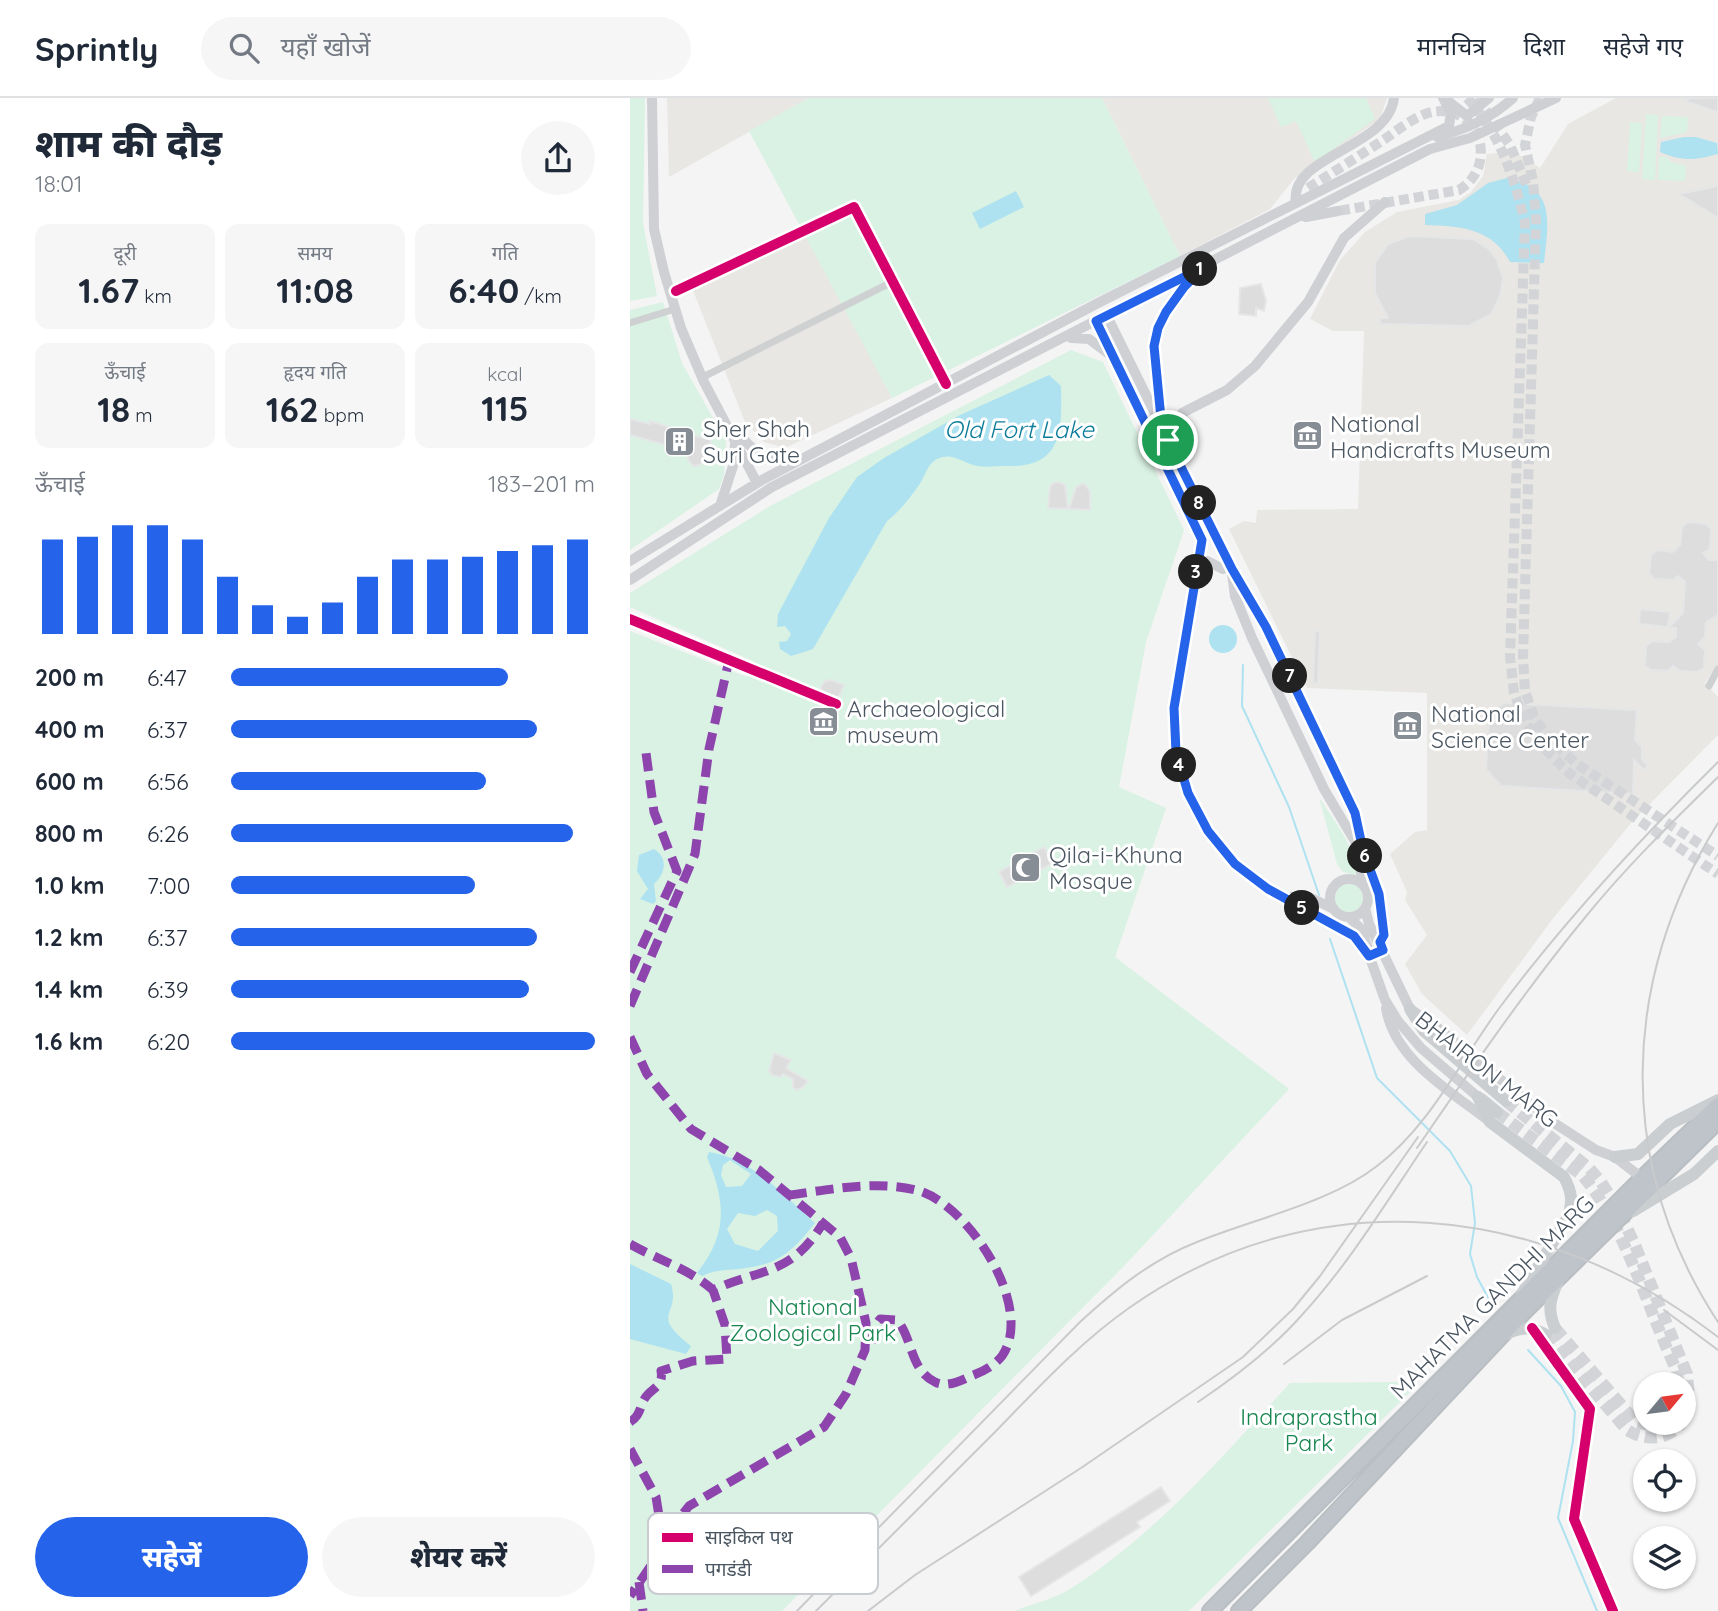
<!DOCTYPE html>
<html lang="hi">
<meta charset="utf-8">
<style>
:root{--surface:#fff;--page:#f6f6f7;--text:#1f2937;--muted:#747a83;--line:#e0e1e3;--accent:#2563eb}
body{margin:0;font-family:Quicksand,"Noto Sans Devanagari",sans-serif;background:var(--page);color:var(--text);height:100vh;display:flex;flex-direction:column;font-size:26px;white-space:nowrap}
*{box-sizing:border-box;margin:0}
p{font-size:23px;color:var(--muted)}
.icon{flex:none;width:38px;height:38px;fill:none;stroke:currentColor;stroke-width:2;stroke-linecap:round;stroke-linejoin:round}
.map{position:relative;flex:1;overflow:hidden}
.side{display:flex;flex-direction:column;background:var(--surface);width:630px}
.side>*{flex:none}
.needle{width:46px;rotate:61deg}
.buttons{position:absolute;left:1003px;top:1274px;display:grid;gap:14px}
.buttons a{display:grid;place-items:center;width:63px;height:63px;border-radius:50%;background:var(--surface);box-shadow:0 2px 5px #0004;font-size:35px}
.pin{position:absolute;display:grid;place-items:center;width:60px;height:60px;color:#fff;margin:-30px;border:4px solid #fff;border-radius:50%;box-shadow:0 2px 7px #0007}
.km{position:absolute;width:35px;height:35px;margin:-18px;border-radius:50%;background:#222;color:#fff;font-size:19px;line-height:35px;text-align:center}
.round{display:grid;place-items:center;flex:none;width:74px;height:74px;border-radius:37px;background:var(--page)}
.summary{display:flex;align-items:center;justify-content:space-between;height:119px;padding:0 35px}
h1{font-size:38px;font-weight:800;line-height:52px}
.metrics{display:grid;grid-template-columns:repeat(3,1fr);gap:10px;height:119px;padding:7px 35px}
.metrics div{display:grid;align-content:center;border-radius:14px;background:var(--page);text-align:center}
.metrics b{font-size:35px;font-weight:800}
.metrics small{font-size:19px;font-weight:400}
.metrics p{font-size:19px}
.chart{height:196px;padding:14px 35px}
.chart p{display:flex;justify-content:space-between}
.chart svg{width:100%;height:126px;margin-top:7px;stroke:var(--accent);stroke-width:6}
.button{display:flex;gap:14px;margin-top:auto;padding:14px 35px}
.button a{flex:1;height:80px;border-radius:42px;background:var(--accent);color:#fff;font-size:28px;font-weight:800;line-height:80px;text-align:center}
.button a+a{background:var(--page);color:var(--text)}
ul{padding:0 35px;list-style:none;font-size:23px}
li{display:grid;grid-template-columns:112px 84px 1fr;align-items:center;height:52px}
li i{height:18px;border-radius:9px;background:var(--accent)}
header{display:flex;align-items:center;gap:42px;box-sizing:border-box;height:98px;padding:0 35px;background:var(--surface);border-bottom:2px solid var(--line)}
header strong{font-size:33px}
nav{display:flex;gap:38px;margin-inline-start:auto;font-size:24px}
.search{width:490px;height:63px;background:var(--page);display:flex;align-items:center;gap:18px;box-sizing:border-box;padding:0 24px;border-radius:38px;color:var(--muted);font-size:26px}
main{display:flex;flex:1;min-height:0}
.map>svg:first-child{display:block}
</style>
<header>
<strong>Sprintly</strong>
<div class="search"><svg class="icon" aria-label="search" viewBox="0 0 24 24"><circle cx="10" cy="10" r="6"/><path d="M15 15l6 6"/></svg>यहाँ खोजें</div>
<nav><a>मानचित्र</a><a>दिशा</a><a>सहेजे गए</a></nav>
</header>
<main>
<section class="side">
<div class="summary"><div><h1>शाम की दौड़</h1><p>18:01</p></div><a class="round"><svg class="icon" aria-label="share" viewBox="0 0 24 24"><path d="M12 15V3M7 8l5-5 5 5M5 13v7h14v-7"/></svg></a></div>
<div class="metrics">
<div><p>दूरी</p><b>1.67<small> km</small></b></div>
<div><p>समय</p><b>11:08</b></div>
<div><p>गति</p><b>6:40<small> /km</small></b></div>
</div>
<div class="metrics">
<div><p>ऊँचाई</p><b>18<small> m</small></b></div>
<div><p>हृदय गति</p><b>162<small> bpm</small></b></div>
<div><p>kcal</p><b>115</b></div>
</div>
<div class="chart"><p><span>ऊँचाई</span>183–201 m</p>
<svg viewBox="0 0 160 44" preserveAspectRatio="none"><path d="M5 44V11M15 44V10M25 44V6M35 44V6M45 44V11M55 44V24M65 44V34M75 44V38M85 44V33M95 44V24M105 44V18M115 44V18M125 44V17M135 44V15M145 44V13M155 44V11"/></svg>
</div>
<ul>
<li><b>200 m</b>6:47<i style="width:76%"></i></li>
<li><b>400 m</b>6:37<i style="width:84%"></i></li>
<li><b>600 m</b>6:56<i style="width:70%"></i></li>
<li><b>800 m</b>6:26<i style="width:94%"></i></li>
<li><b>1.0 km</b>7:00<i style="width:67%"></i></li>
<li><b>1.2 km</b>6:37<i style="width:84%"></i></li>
<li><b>1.4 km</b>6:39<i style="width:82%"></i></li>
<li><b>1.6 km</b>6:20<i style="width:100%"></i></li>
</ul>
<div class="button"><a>सहेजें</a><a>शेयर करें</a></div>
</section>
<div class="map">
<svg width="1088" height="1513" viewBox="0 0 1088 1513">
<rect width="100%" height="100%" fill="#f4f4f4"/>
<path fill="#e8e7e3" d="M 37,0 L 179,0 L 39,79 Z
M 472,0 L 757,0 L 750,21 L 664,81 L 640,111 L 550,158 Z
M 986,0 L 1088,0 L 1088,566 L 1075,585 L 1088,599 L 1088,637 L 1002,724 L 921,823 L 837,937 L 792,896 L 775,866 L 797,837 L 775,802 L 777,794 L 760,756 L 785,734 L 797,732 L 797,595 L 677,590 L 599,431 L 614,423 L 626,425 L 627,412 L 728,411 L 734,233 L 703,233 L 680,221 L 710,162 L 735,134 L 767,114 L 829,102 L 841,94 L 853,78 L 857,56 L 876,54 L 888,56 L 910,70 L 938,26 Z
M 172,127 L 262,300 L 155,350 L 134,344 L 115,324 L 58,180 Z"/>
<path fill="#d9f2e3" d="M 0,0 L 15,0 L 13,125 L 27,198 L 0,203 Z
M 179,0 L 472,0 L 550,158 L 262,300 L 119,33 Z
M 638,0 L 736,0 L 745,21 L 685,64 L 666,23 L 651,29 Z
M 1016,16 L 1028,17 L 1025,82 L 1012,81 Z
M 1032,18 L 1058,19 L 1057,34 L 1030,40 Z
M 1000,24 L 1012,25 L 1009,74 L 997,73 Z
M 1029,59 L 1037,59 L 1041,64 L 1056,68 L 1055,83 L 1028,82 Z
M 33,204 L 52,265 L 96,343 L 94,377 L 89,391 L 0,452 L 0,212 Z
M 441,252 L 473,264 L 554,432 L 516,544 L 489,689 L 536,710 L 485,859 L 659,991 L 495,1167 L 152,1513 L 0,1513 L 0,533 L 117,579 L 123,563 L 0,509 L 0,495 L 140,408 Z
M 689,699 C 704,723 726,749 727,777 L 713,774 L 707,766 Z
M705 800a14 14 0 1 1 28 0a14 14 0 1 1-28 0Z
M 768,1284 L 780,1294 L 559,1513 L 385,1513 C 402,1506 424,1501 440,1491 C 525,1437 592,1359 660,1285 Z"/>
<path fill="#aee2f0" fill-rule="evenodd" d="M 1054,39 L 1066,39 L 1087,45 L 1088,56 C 1065,62 1054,64 1030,54 L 1031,44 Z
M 877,80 C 927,89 918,126 914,165 L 880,164 C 862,130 830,128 795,127 L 795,116 L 827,107 L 858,85 Z
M 386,93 L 394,109 L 350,131 L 342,115 Z
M 419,277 L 431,288 C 432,335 432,370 375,368 C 366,368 352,370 343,367 C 331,363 321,354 307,361 C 297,366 295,379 289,387 C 280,400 270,413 257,423 L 183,551 L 161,558 L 150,551 L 149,544 L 157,543 L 161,536 L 155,528 L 147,529 L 148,516 L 199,420 L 227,379 L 254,360 L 330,317 Z
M579 541a14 14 0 1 1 28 0a14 14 0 1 1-28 0Z
M 24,751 C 39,760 35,776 24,786 L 26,803 L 23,806 L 10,801 L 18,791 L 7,773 L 9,757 Z
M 79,1054 C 122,1060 153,1097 185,1125 C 161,1155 148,1167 109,1171 C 96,1172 84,1172 72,1178 L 67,1175 C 98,1136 96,1104 77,1059 ZM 100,1062 L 121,1076 L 112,1088 L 96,1089 L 91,1077 L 93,1067 ZM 137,1112 L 147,1118 L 148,1133 L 128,1153 L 105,1146 L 97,1131 L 108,1115 L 125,1118 Z
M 0,1166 L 41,1186 C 51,1219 18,1214 61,1248 L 56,1256 L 0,1241 Z"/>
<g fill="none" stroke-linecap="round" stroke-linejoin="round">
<path stroke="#aee2f0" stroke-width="2" d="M 613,567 L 612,608 L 659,709 L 689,797
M 700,841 L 747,980 L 820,1053 L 841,1088 L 845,1125 L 840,1156 L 847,1179 L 862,1207
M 898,1252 L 931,1288 L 945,1314 L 943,1343 L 928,1420 L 967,1513"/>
</g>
<path fill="#ddddde" stroke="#e5e6e7" stroke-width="2" d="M 1060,0 L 1088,0 L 1088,14 L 1055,3 Z
M 1088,88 L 1088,120 L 1049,96 L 1059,94 Z
M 780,138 L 843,141 L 859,151 L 867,162 L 873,180 L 870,199 L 861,216 L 839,228 L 750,226 L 750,220 L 758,220 L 745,195 L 745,165 L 758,146 Z
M 631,186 L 636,203 L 634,213 L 626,210 L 626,218 L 609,216 L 610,190 Z
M 0,321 L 20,326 L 20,323 L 44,331 L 43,334 L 81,341 L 76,361 L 70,367 L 63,368 L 58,362 L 57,353 L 0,337 Z
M 429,384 L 435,387 L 438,411 L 418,410 L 420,389 L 423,385 Z
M 454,385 L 460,393 L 460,412 L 439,411 L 446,389 Z
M 1058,424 L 1076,426 L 1081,431 L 1080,451 L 1073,455 L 1079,462 L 1088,462 L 1088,517 L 1076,524 L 1075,539 L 1068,546 L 1075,552 L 1074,570 L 1067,574 L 1050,573 L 1043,568 L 1037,573 L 1021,572 L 1015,568 L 1016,548 L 1022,543 L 1039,544 L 1046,539 L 1046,530 L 1039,529 L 1053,515 L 1055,484 L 1048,478 L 1043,482 L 1025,481 L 1019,476 L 1021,457 L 1027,452 L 1043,454 L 1050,447 L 1052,429 Z
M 1010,511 L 1040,514 L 1038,529 L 1009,526 Z
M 685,533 L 690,533 L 688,585 L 683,585 Z
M 201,582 L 214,587 L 196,629 L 183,625 L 180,614 L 198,604 L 198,598 L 190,590 L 195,583 Z
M 873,605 L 1007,612 L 1005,642 L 1012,649 L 1012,661 L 1018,668 L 1014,672 L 1004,662 L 1003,696 L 871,688 L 856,671 L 859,618 Z
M 414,749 L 423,765 L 377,789 L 369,774 Z
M 144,955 L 161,962 L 156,970 L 178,983 L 172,990 L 167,992 L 163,989 L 163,981 L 153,976 L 151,979 L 142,977 L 139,973 Z
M 531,1389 L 540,1403 L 507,1424 L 510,1429 L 401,1498 L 389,1479 Z"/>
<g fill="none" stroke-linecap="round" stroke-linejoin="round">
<path stroke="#d2d4d7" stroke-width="7" stroke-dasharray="7 3.5" stroke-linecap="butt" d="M 193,601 L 206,606"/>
<path stroke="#d2d4d7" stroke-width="10" stroke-dasharray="10 5" stroke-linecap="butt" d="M 837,0 C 869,33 885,81 895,125 L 880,559 L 884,595 L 895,624 L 911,647 L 939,675 L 1088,776
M 847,0 L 880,47 L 897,88
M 910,0 L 901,19 L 895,47 L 903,83 L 906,123 L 893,558 L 895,593 L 904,619 L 919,641 L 947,666 L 1088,758
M 678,90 C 704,74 730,57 755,41 C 769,31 785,18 802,14 C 849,5 870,67 829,92 L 708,113"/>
<path stroke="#d2d4d7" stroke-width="12" stroke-dasharray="12 6" stroke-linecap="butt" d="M 876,1003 L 959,1070 L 971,1084 L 987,1109 L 1005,1147 L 1057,1276 L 1059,1298 L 1054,1319
M 867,1014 L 953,1078 C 995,1128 1017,1209 1045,1269 L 1049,1286
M 925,1230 L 1006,1324 L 1019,1327 L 1034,1325
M 916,1237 L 997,1332 C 1015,1343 1038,1343 1051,1325"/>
<defs>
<path id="highway" d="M 580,1513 L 1012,1080 L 1088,1007
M 609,1513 L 677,1445 L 894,1214 L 1088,1023"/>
</defs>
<use href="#highway" stroke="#b9bec3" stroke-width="18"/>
<path stroke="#ced0d2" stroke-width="7" d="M 46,193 L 224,109 L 316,286
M 0,225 L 45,211
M 77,277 L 262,184
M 0,521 L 193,601
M 1079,588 L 1088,571
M 904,1233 L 960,1311 L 944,1421 L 983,1513"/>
<path stroke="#ced0d4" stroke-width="10" d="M 22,0 L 24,131 L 34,174 L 51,230 L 74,284 L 127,385
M 818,3 L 837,18 L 859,0
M 807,39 C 836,31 860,21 883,0
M 666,105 C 658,57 758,51 764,0
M 676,119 L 708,113
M 477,218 L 601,469 L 605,498 L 622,540 L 694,691 L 742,772 L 749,796 L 752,820 L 754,837 L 750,844
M 466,223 L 572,442 L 544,610 L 549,668 L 563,709 L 586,745 L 615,775 L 638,791 L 729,843 L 739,857 L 755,902 L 768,923 L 791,950 L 848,999
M 441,240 L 459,241 L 479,256
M 531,324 C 525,257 513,227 568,176
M 107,333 C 122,354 140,366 167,363
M 538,342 L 552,315 L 597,292 L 625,268 L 678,204 L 714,140 L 755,104
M 90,408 L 104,365 L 105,346
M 0,463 L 132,382 L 470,204 L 819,28 L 821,15 L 813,0
M 567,468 L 577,463 L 593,471 L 601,469
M 603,474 L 636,529 L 725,715 L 731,743
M 0,482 L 142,389 L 800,51 L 840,40 L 926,0
M 725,751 L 730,763 L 732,785
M700 800a19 19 0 1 1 38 0a19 19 0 1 1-38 0Z
M 656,799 L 681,800 L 704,811
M 735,810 L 739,826 L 780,911 L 802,925 L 921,1023 L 966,1052 L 985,1059 L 1012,1080
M 719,819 L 732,832 L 738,851
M 756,910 C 764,962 822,994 860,1024"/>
<path stroke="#caced1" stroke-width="12" d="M 780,911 L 794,933 L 876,1003
M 848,999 L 860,1024 L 934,1079 C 942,1094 943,1103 938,1119 L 892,1196
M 851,1001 L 867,1014
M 985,1059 L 1008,1056 L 1040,1026 L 1088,1002
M 1003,1113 L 1064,1076 L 1088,1053
M 925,1230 C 917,1211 920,1201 928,1183
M 874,1237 C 891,1229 900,1228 916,1237"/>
<use href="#highway" stroke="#bec4c9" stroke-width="14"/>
<path stroke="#c9cacc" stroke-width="2" d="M 1088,725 C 990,882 985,1067 1088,1224
M 787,1050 C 840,973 893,895 953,822 C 994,771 1041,725 1088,679
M 1034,1212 L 1088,1252
M 654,1266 L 712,1222 L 797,1178
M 568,1304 C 605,1279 641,1252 671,1218 C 719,1166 757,1103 797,1044
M 167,1513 L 450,1224 C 486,1191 521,1162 567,1144 C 623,1121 700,1105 747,1068 C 800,1028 831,962 870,909 C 936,821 1010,741 1088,664
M 186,1513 C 246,1453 305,1394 365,1334 C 407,1291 449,1245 499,1210 C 684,1079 913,1104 1088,1239
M 238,1513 L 285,1477 L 451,1370 L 613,1259 L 663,1211 L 690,1178 L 788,1039"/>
<path stroke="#8e44ad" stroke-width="9" stroke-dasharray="18 9" stroke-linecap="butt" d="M 0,874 L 47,773 L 24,714 L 16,655
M 0,908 L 65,756 L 79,651 L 99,562
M 0,939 L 17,976 L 61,1031 L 129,1072 L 210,1139 L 221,1160 L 236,1225 L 235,1252 L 216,1296 L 194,1329 L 59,1408 L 47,1423 L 29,1456 L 0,1498
M 159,1097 C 199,1092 245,1082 286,1092 C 337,1104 406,1209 372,1258 C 364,1268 352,1274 341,1278 C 330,1283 316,1290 305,1284 C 280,1272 283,1241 267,1222 L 250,1221 L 245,1228 L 241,1245
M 0,1146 C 28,1162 58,1170 83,1192 C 131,1170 161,1178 193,1125
M 0,1324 C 11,1317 9,1310 15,1300 C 21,1290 34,1289 31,1273 L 63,1263 L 97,1261 L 95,1227 L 83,1192
M 0,1351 L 26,1399 L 31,1430 L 39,1438
M 9,1484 L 13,1513"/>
<defs>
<path id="cycleway" d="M 46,193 L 224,109 L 316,286
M 0,521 L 206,606
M 902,1230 L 960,1311 L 944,1421 L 983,1513"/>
</defs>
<use href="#cycleway" stroke="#fff" stroke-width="15"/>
<use href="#cycleway" stroke="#d6006c" stroke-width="10"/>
</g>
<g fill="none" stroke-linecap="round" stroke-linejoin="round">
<defs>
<path id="route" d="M 574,169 L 554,189 L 536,214 L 528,230 L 524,248 L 532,331 L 602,471 L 636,529 L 725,715 L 733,752 L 749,796 L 754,837 L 750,844 L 753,852 L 739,858 L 724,838 L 638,791 L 605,766 L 578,733 L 558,695 L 546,654 L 544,610 L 572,442 L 466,223 Z"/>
</defs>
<use href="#route" stroke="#fff" stroke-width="14"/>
<use href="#route" stroke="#2563eb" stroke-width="9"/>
</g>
<defs>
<symbol id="museum-square" viewBox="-11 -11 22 22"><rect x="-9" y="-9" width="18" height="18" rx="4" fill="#868d94" stroke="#fff"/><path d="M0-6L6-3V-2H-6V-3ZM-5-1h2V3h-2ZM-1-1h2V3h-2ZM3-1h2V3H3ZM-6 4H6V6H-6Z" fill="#fff"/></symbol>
<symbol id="building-square" viewBox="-11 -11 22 22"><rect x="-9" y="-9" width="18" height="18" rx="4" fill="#868d94" stroke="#fff"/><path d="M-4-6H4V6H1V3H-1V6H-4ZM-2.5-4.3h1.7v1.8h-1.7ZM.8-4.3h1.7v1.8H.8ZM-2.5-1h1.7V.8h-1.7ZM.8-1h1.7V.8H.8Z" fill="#fff"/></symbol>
<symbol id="mosque-square" viewBox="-11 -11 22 22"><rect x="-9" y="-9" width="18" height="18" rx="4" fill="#868d94" stroke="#fff"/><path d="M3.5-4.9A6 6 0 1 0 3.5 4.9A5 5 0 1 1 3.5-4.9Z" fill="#fff"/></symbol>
</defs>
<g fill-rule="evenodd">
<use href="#museum-square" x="660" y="320" width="35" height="35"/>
<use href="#building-square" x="32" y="326" width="35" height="35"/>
<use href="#museum-square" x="176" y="606" width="35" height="35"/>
<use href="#museum-square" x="760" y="610" width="35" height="35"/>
<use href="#mosque-square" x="378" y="752" width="35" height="35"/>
</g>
<g text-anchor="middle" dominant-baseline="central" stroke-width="6" stroke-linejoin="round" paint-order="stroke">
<g font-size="23" fill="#4a5661" stroke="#fff" text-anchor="start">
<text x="700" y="325">National<tspan x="700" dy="26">Handicrafts Museum</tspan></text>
<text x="73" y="330">Sher Shah<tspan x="73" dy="26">Suri Gate</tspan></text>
<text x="217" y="610">Archaeological<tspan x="217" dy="26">museum</tspan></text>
<text x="801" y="615">National<tspan x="801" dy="26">Science Center</tspan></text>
<text x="419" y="756">Qila-i-Khuna<tspan x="419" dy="26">Mosque</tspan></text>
</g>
<g font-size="23" fill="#4a5661" stroke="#fff">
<text transform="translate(857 971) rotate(38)">BHAIRON MARG</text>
<text transform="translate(862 1199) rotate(-45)">MAHATMA GANDHI MARG</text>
</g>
<g font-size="23" fill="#17864f" stroke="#fff">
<text x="183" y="1208">National<tspan x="183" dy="26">Zoological Park</tspan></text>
<text x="679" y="1318">Indraprastha<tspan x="679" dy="26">Park</tspan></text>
</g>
<g font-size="24" font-style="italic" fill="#0c7c9b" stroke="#fff">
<text x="389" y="331">Old Fort Lake</text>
</g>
</g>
<rect x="18" y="1415" width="230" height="81" rx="10" fill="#fff" stroke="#c9ccd0" stroke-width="2"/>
<rect x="32" y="1435" width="31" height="9" fill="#d6006c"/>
<rect x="32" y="1467" width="31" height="8" fill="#8e44ad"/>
<g font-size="19" fill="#4a5661">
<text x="75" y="1446">साइकिल पथ</text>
<text x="75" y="1478">पगडंडी</text>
</g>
</svg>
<div class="buttons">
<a><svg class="needle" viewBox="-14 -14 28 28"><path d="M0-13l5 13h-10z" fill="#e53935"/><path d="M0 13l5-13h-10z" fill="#747a83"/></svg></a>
<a><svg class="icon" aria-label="locate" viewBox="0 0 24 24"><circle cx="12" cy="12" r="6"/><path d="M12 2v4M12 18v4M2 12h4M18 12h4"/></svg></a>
<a><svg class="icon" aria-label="layers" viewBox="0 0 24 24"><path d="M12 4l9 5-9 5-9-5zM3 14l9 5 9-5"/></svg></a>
</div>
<div class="pin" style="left:538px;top:342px;background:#1e9e55"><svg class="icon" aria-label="arrive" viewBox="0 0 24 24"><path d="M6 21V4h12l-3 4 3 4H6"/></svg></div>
<b class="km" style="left:570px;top:171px">1</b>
<b class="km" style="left:566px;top:474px">3</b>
<b class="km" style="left:549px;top:667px">4</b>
<b class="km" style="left:672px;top:810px">5</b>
<b class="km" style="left:735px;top:758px">6</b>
<b class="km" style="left:660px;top:578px">7</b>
<b class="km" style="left:569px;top:405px">8</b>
</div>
</main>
